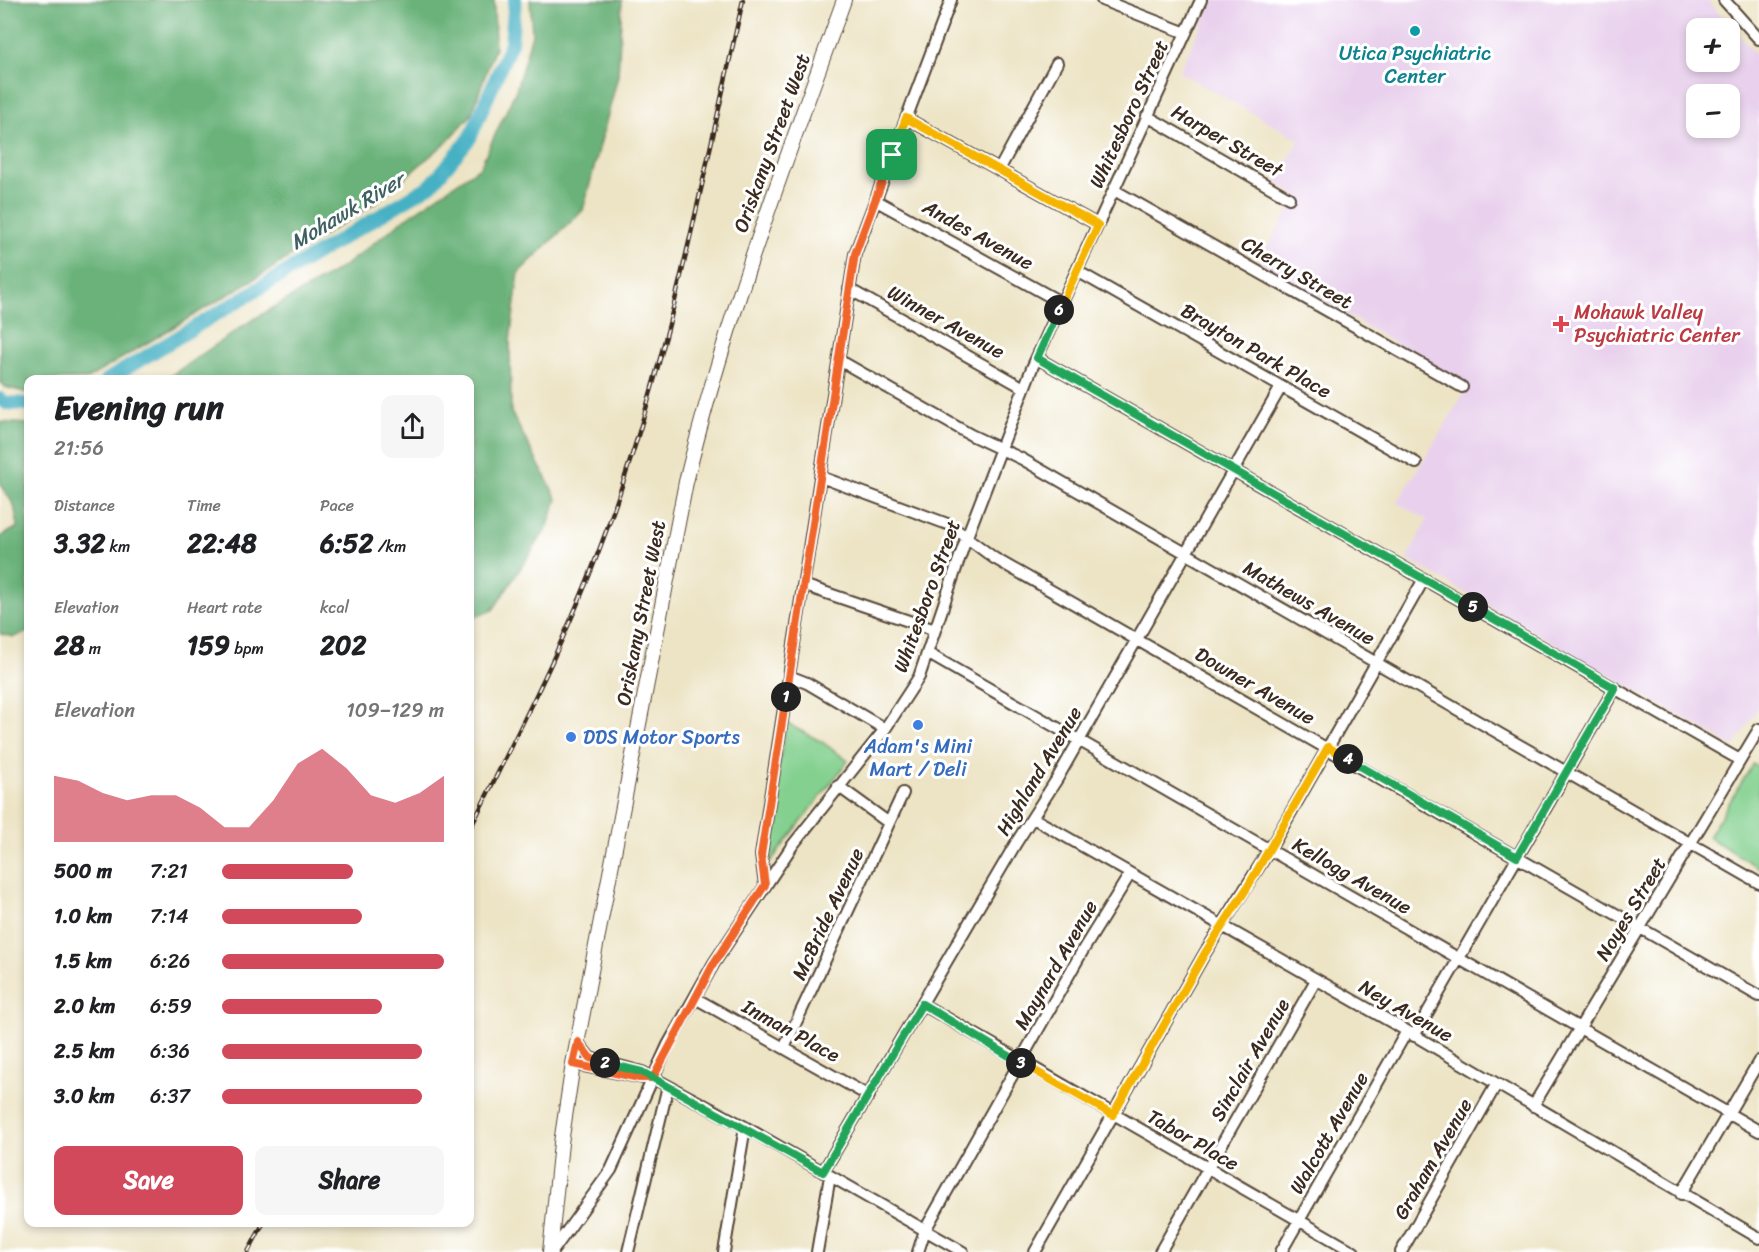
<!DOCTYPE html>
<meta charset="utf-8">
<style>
:root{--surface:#fff;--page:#f6f6f6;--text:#202124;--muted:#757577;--accent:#d1495b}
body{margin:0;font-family:Sriracha,sans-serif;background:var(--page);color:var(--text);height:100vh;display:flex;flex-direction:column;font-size:22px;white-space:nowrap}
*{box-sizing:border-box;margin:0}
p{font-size:20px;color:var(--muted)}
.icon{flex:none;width:33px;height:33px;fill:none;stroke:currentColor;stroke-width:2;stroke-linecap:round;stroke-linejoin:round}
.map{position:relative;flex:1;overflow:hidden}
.side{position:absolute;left:24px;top:375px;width:450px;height:852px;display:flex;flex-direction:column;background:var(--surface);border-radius:12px;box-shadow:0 3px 9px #0003}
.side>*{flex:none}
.tools{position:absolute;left:1686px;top:18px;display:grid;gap:12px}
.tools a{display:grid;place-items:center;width:54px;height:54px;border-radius:12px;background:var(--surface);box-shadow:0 3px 9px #0003;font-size:30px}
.pin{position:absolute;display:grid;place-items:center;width:51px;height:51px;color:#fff;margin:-26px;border-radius:12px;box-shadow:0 3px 9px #0006}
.km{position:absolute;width:30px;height:30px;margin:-15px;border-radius:50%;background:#222;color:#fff;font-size:16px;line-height:30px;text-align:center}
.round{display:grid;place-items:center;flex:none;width:63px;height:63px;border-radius:12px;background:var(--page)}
.head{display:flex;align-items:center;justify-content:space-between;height:102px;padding:0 30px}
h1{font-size:33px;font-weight:800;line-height:45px}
.figures{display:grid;grid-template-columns:repeat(3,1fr);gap:9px;height:102px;padding:6px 30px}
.figures div{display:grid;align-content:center}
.figures b{font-size:26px;font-weight:800}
.figures small{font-size:16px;font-weight:400}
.figures p{font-size:16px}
.chart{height:168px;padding:12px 30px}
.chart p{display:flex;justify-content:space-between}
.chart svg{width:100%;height:108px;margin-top:6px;fill:var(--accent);opacity:.7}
.primary-button{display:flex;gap:12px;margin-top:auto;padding:12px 30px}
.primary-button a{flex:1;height:69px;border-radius:12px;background:var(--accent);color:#fff;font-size:24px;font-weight:800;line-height:69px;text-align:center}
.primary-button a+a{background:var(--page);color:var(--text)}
ul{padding:0 30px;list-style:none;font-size:20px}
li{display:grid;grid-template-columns:96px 72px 1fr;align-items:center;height:45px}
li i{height:15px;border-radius:8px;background:var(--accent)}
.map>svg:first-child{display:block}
</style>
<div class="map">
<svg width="1759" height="1252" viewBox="0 0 1759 1252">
<rect width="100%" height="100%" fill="#fff"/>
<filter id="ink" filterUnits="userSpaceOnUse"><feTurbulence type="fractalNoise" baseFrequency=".0167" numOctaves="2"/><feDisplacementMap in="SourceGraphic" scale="12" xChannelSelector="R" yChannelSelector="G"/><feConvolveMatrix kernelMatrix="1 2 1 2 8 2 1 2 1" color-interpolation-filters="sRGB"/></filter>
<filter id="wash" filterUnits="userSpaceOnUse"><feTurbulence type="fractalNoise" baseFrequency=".008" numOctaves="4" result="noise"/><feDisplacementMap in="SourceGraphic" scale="24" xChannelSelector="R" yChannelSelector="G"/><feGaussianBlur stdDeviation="1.35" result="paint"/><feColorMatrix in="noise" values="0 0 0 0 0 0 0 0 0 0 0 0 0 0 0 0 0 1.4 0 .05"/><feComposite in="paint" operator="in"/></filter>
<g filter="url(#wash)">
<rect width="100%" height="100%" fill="#ede4c5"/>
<path fill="#e9d1ed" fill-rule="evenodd" d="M 1213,0 L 1707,0 L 1759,58 L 1759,706 L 1734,747 L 1407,559 L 1427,520 L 1397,503 L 1468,387 L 1259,262 L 1297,196 L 1275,183 L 1300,140 L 1179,72 ZM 1696,28 L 1730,28 L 1730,62 L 1696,62 ZM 1696,94 L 1730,94 L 1730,128 L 1696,128 Z"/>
<path fill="#83d08f" stroke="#5f7d56" stroke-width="1.5" d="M 786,723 L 822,742 L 848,761 L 771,861 L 765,857 Z
M 1753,764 L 1759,768 L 1759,868 L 1708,837 Z"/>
<path fill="#6ab27a" stroke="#526e4c" stroke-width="1.5" d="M 0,0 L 494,0 L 495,48 L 471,115 L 448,141 L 376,202 L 269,270 L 87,379 L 28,380 L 28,393 L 5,387 L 0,381 Z
M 530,0 L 622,0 L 618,76 L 583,210 L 519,272 L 510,341 L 511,412 L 557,499 L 547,528 L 493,610 L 470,619 L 470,380 L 166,379 L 249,322 L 343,267 L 406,218 L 480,167 L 516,90 L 532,34 Z
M 0,422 L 28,424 L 28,632 L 14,637 L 0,634 L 0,537 L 18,527 L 14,505 L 0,484 Z"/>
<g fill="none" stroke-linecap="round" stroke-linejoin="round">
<path stroke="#46b1c4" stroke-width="14" d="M 107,380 L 431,185 L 470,138 L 511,43 L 515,0
M 0,399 L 6,403 L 28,404"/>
</g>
</g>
<g filter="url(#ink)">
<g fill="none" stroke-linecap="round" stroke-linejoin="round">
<defs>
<path id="minor" d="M 1102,0 L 1186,33
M 1724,0 L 1759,39
M 1147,116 L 1289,198
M 906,118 L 1098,225
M 999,170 L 1057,63
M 1114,190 L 1462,387
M 875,200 L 1062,303
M 1077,271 L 1416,463
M 849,289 L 1024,388
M 1037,358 L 1740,760
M 839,360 L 971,435 L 1022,459 L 1759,883
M 821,477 L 950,525 L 994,558 L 1759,996
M 803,585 L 935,630
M 927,653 L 1759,1131
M 789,676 L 807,683 L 885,729
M 838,786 L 889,823
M 1033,818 L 1407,1031 L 1759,1238
M 765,885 L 761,855 L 855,254 L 951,0
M 695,998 L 869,1096
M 922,1004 L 1354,1252
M 1414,1036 L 1615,688
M 577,1042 L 590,1058 L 642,1072 L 745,1127 L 963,1252
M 784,1048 L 903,793
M 573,1064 L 643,1078
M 1533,1106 L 1759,729
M 823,1172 L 1016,843 L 1057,779 L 1281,387
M 1681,1194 L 1759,1061
M 552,1252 L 611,1170 L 668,1045 L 714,963 L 792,846 L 885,729 L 919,677 L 966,539 L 1032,368 L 1201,0
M 628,1252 L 668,1086
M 724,1252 L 745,1127
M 817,1252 L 830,1176
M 918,1252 L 925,1230 L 1083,950 L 1130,874
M 1035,1252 L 1205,953 L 1270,849 L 1424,579
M 1160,1252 L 1316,980
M 1281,1252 L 1407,1031
M 1401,1252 L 1496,1085"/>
<path id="major" d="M 550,1252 L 561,1143 L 573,1064 L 686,482 C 726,317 786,160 844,0"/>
</defs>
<use href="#minor" stroke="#564637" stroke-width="14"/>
<use href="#major" stroke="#564637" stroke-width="16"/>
<use href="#minor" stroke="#fff" stroke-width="10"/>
<use href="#major" stroke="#fff" stroke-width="14"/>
<defs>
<path id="rail" d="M 470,829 C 515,738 562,648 598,553 C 666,375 701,185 743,0
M 248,1252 L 264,1222"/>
</defs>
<use href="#rail" stroke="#3b2a1e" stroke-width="4.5"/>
<use href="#rail" stroke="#fff" stroke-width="2" stroke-dasharray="7" stroke-linecap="butt"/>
</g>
</g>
<g fill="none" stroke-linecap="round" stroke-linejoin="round" filter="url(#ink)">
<defs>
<path id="split-1" d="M 786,697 L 855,254 L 892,155"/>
<path id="split-2" d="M 605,1063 L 590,1058 L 578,1042 L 573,1064 L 639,1078 L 653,1078 L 714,963 L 765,885 L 761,855 L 786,697"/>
<path id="split-3" d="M 605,1063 L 642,1072 L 823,1172 L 922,1004 L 1021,1063"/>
<path id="split-4" d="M 1021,1063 L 1113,1115 L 1205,953 L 1247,888 L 1328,747 L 1348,759"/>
<path id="split-5" d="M 1348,759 L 1517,857 L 1615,688 L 1473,607"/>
<path id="split-6" d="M 1059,310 L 1037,358 L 1473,607"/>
<path id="split-7" d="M 892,155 L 906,118 L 1098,225 L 1059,310"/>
</defs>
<use href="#split-1" stroke="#fff" stroke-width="12"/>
<use href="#split-2" stroke="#fff" stroke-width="12"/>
<use href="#split-3" stroke="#fff" stroke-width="12"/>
<use href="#split-4" stroke="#fff" stroke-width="12"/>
<use href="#split-5" stroke="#fff" stroke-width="12"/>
<use href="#split-6" stroke="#fff" stroke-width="12"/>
<use href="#split-7" stroke="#fff" stroke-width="12"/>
<use href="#split-1" stroke="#f0652b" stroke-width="8"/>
<use href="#split-2" stroke="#f0652b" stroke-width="8"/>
<use href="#split-3" stroke="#22a559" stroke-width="8"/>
<use href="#split-4" stroke="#f5b400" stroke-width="8"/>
<use href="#split-5" stroke="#22a559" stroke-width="8"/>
<use href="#split-6" stroke="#22a559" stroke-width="8"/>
<use href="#split-7" stroke="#f5b400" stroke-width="8"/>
</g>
<circle fill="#0f9aa8" stroke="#fff" stroke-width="2" cx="1415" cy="31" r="6"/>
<path fill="#e0444e" stroke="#fff" stroke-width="2" d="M1558 315h6v6h6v6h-6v6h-6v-6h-6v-6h6z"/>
<g fill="#3f7fe0" stroke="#fff" stroke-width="2">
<circle cx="918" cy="725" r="6"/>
<circle cx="571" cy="737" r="6"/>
</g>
<g text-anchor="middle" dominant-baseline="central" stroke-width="6" stroke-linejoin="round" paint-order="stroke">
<g font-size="20" fill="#0d838f" stroke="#fff">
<text x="1415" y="53">Utica Psychiatric<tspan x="1415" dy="23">Center</tspan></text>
</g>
<g font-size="20" fill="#3b2a1e" stroke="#fff">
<text transform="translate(1129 114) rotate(-65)">Whitesboro Street</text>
<text transform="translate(1227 141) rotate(30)">Harper Street</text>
<text transform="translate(772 143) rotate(-70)">Oriskany Street West</text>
<text transform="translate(978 235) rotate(29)">Andes Avenue</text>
<text transform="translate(1297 273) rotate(30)">Cherry Street</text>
<text transform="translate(946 322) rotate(29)">Winner Avenue</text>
<text transform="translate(1256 351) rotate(30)">Brayton Park Place</text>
<text transform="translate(927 596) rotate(-70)">Whitesboro Street</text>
<text transform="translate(1309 603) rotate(30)">Mathews Avenue</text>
<text transform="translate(641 613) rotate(-79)">Oriskany Street West</text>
<text transform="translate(1255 686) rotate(30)">Downer Avenue</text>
<text transform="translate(1039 771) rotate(-59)">Highland Avenue</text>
<text transform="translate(1352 876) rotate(30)">Kellogg Avenue</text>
<text transform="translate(1631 909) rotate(-59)">Noyes Street</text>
<text transform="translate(828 914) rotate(-65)">McBride Avenue</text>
<text transform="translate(1056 965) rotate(-60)">Maynard Avenue</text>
<text transform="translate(1406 1011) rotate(30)">Ney Avenue</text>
<text transform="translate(791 1031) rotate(29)">Inman Place</text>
<text transform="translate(1250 1060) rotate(-60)">Sinclair Avenue</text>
<text transform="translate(1329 1133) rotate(-60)">Walcott Avenue</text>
<text transform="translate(1193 1140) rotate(30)">Tabor Place</text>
<text transform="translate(1433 1159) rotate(-60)">Graham Avenue</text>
</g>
<g font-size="20" fill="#be3a42" stroke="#fff" text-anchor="start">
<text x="1574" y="312">Mohawk Valley<tspan x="1574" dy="23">Psychiatric Center</tspan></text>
</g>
<g font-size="20" fill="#366cbe" stroke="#fff" text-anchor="start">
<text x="583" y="737">DDS Motor Sports</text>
<text x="918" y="746" text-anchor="middle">Adam's Mini<tspan x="918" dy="23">Mart / Deli</tspan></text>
</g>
<g font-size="21" font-style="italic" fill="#3f6060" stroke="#fff">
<text transform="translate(347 211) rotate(-31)">Mohawk River</text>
</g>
</g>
</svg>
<div class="tools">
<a>+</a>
<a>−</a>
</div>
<div class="pin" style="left:892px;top:155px;background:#1e9e55"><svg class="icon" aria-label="arrive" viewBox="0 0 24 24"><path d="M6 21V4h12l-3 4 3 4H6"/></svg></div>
<b class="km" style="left:786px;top:697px">1</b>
<b class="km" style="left:605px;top:1063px">2</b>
<b class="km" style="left:1021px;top:1063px">3</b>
<b class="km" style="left:1348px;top:759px">4</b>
<b class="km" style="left:1473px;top:607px">5</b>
<b class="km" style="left:1059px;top:310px">6</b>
<section class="side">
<div class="head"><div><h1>Evening run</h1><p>21:56</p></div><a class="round"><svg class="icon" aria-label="share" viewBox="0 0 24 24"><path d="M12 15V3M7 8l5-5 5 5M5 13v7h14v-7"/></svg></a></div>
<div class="figures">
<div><p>Distance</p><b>3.32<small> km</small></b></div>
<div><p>Time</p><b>22:48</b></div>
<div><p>Pace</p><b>6:52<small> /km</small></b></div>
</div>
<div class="figures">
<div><p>Elevation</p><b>28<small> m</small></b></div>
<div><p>Heart rate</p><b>159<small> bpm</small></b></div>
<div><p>kcal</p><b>202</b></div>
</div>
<div class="chart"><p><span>Elevation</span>109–129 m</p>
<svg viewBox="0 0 160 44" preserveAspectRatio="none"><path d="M0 44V17L10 19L20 24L30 27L40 25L50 25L60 30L70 38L80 38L90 27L100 12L110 6L120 14L130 25L140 28L150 24L160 17V44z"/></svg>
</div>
<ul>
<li><b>500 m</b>7:21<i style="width:59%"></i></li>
<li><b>1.0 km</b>7:14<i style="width:63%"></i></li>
<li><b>1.5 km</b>6:26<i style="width:100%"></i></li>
<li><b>2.0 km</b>6:59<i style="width:72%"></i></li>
<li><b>2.5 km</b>6:36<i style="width:90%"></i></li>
<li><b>3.0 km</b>6:37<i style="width:90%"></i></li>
</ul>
<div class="primary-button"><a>Save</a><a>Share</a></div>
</section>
</div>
